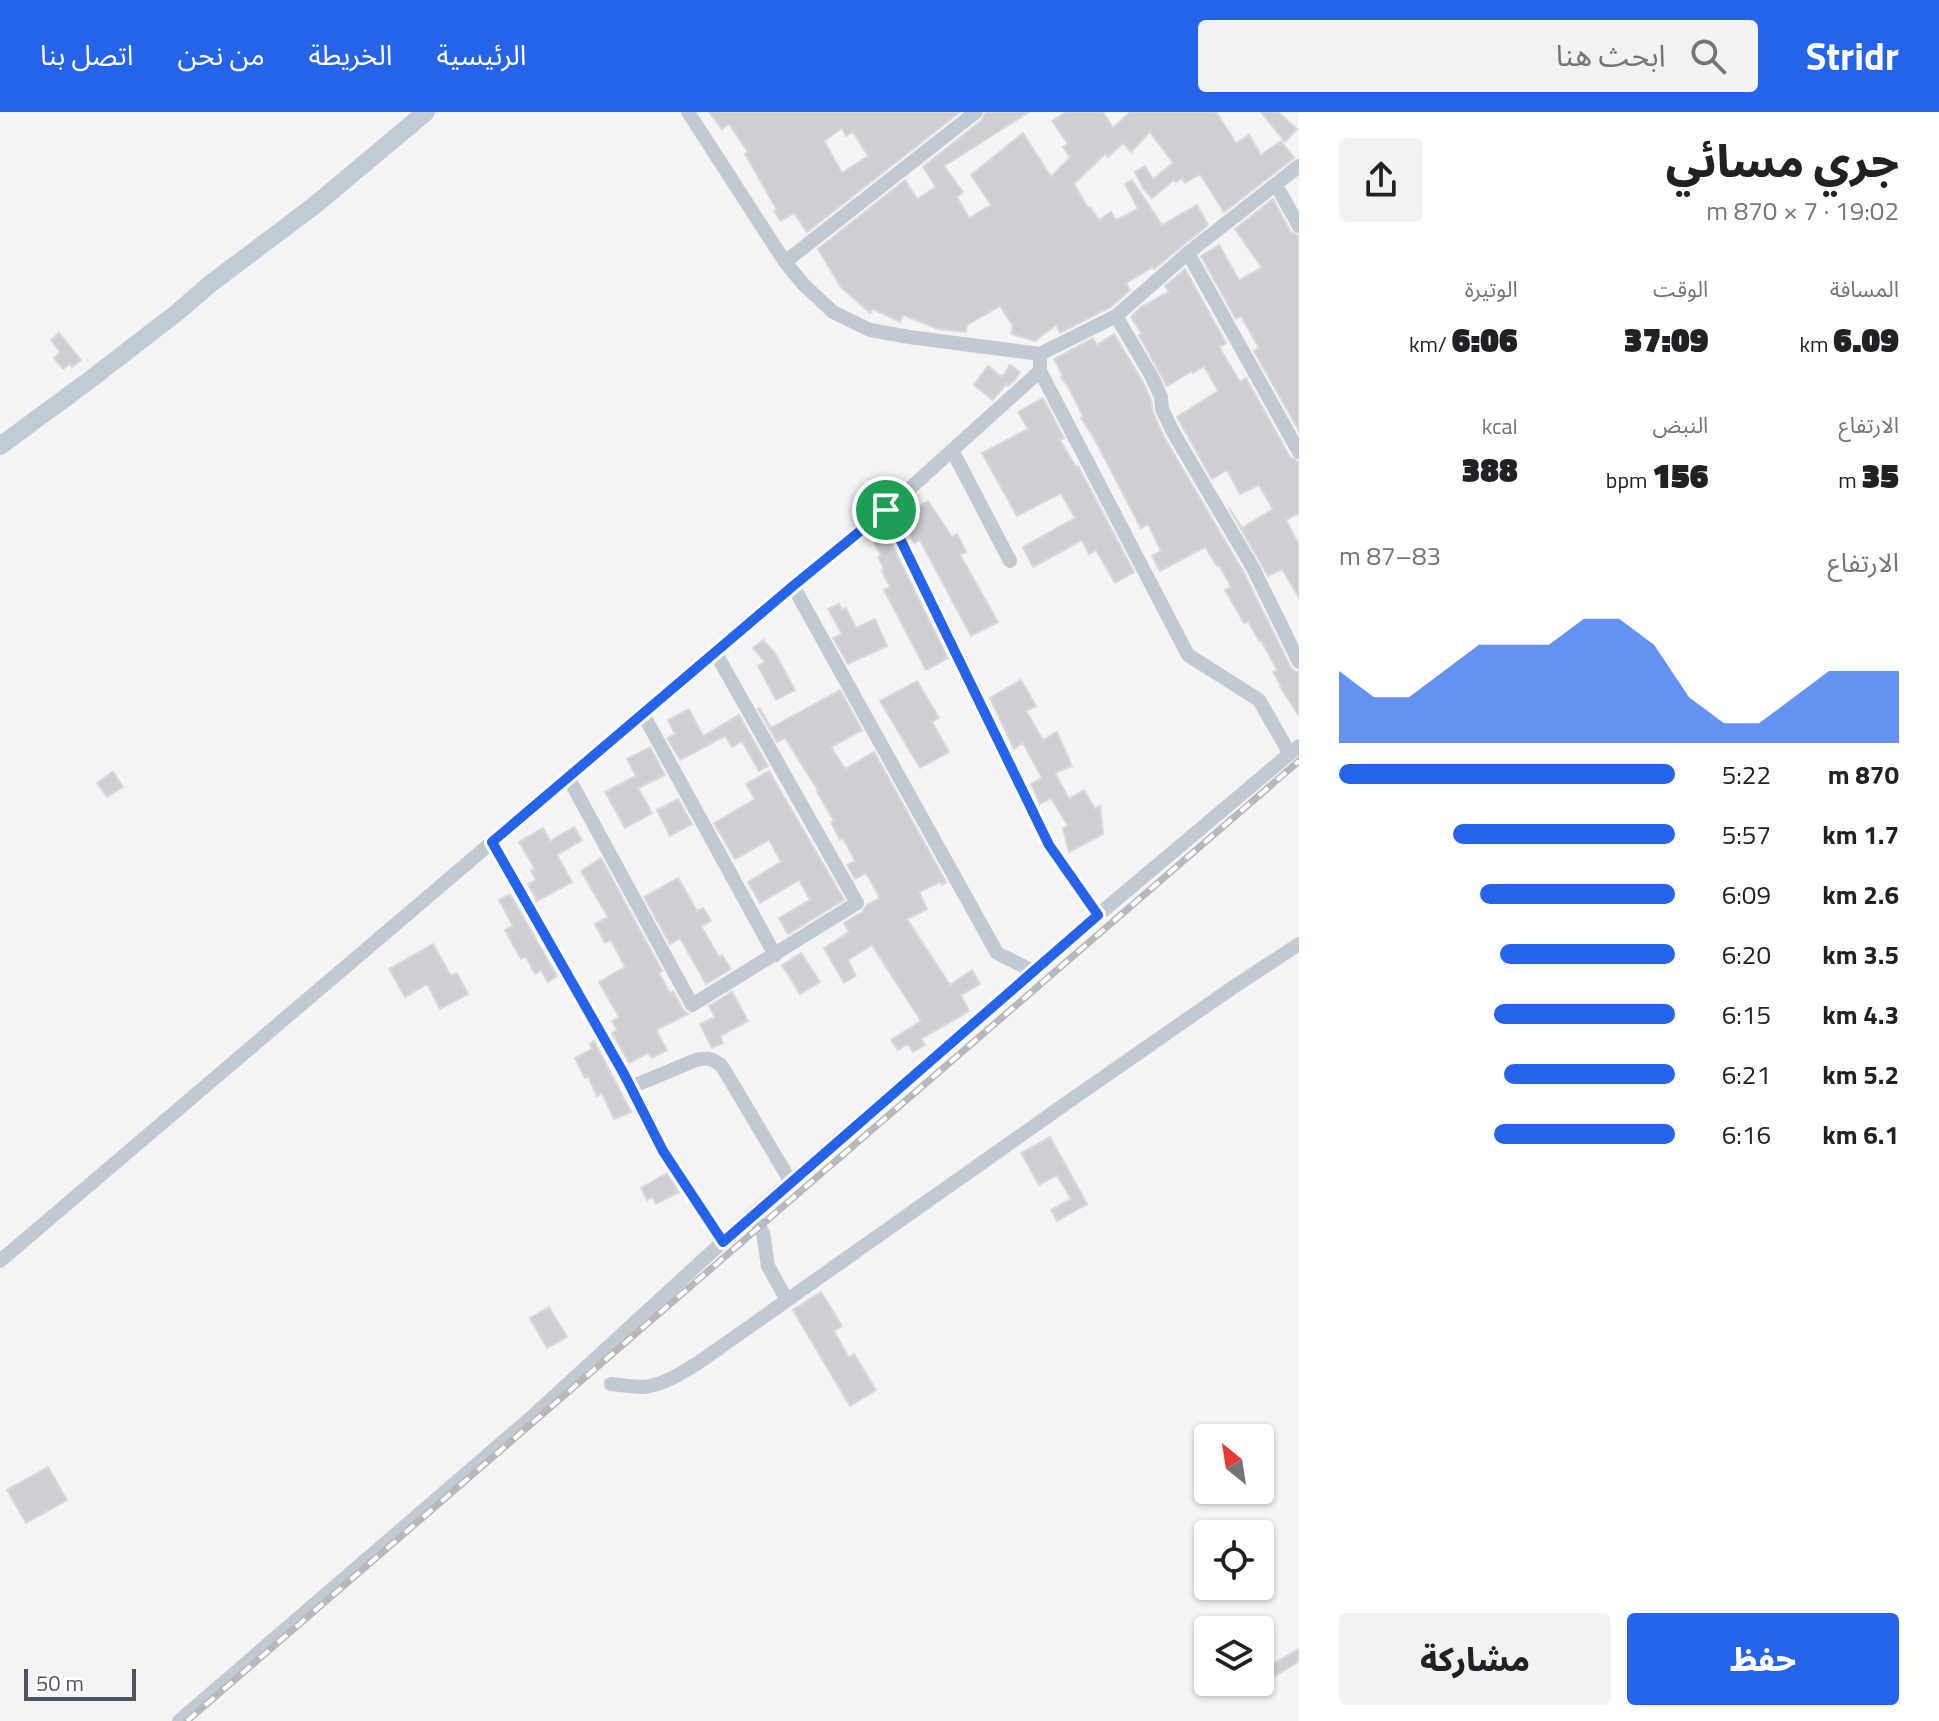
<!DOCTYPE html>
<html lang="ar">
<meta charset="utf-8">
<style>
:root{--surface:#fff;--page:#f2f2f2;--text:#202124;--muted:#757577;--accent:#2563eb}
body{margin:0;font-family:"Titillium Web","Noto Sans Arabic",sans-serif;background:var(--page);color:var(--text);direction:rtl;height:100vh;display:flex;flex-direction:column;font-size:30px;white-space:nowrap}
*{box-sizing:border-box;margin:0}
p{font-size:26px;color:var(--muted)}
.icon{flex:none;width:44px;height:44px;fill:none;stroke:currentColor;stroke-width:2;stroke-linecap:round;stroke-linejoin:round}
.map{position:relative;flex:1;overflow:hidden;direction:ltr}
.panel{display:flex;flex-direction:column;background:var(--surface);width:640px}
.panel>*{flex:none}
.needle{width:52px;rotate:330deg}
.controls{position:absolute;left:1194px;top:1312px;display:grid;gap:16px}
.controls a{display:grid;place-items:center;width:80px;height:80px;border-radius:8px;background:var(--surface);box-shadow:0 2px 6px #0004;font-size:40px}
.scale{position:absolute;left:24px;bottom:20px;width:112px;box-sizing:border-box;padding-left:8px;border:4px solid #4a5661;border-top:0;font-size:22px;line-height:28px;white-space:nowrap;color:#4a5661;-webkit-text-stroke:6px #fff;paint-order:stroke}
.pin{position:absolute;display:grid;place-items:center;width:68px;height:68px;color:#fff;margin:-34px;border:4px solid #fff;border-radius:50%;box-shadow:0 2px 8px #0007}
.round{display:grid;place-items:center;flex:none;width:84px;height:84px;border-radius:8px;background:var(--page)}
.summary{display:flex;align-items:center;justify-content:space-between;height:136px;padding:0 40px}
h1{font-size:44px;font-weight:800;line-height:60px}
.stats{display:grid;grid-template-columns:repeat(3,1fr);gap:12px;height:136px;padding:8px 40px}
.stats div{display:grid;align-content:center}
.stats b{font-size:34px;font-weight:800}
.stats small{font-size:22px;font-weight:400}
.stats p{font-size:22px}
.chart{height:224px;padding:16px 40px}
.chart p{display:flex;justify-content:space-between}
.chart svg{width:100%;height:144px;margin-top:8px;fill:var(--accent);opacity:.7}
.primary-button{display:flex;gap:16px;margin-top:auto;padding:16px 40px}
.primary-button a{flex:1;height:92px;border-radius:8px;background:var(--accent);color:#fff;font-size:32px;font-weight:800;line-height:92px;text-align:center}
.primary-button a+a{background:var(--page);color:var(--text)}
ul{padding:0 40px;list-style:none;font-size:26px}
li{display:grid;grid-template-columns:128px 96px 1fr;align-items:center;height:60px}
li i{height:20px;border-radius:10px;background:var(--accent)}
header{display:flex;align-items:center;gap:48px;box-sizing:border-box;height:112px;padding:0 40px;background:var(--accent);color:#fff}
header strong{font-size:38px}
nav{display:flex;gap:44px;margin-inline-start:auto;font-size:28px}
.search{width:560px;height:72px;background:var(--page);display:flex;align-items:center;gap:20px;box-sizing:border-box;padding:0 28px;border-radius:8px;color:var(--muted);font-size:30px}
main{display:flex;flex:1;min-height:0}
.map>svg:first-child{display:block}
</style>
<header>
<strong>Stridr</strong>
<div class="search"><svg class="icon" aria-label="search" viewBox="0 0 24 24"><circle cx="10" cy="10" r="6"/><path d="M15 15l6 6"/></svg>ابحث هنا</div>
<nav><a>الرئيسية</a><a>الخريطة</a><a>من نحن</a><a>اتصل بنا</a></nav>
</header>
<main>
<section class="panel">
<div class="summary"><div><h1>جري مسائي</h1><p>19:02 · 7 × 870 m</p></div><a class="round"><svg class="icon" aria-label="share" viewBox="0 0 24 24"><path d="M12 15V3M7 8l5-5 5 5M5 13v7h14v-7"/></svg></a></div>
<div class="stats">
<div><p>المسافة</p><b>6.09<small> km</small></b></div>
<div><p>الوقت</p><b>37:09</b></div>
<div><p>الوتيرة</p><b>6:06<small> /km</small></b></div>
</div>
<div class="stats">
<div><p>الارتفاع</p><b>35<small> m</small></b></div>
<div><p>النبض</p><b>156<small> bpm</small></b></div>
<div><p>kcal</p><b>388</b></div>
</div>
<div class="chart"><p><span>الارتفاع</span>83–87 m</p>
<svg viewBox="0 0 160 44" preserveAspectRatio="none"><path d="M0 44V22L10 30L20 30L30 22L40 14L50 14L60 14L70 6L80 6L90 14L100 30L110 38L120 38L130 30L140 22L150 22L160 22V44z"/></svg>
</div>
<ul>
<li><b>870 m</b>5:22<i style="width:100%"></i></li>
<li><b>1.7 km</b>5:57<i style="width:66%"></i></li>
<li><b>2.6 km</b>6:09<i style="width:58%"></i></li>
<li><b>3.5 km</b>6:20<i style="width:52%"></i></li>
<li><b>4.3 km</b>6:15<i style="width:54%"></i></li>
<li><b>5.2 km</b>6:21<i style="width:51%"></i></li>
<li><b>6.1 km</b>6:16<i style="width:54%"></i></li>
</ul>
<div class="primary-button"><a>حفظ</a><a>مشاركة</a></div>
</section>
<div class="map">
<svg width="1299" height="1609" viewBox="0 0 1299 1609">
<rect width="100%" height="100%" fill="#f5f3f3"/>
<path fill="#cdcfd5" stroke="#d7d9de" stroke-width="2" fill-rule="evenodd" d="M 709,0 L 960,0 L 807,120 L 794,101 L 781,109 L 774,99 L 777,98 L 745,42 L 748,40 L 729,12 L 722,17 ZM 842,16 L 846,24 L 853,20 L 868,44 L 842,61 L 824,29 Z
M 986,0 L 1029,0 L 944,54 L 963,80 L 957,85 L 969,106 L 991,93 L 971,63 L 1023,21 L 1051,65 L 1070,45 L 1063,35 L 1068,32 L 1052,9 L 1066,0 L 1103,0 L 1113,16 L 1130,0 L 1216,0 L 1236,31 L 1249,23 L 1261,43 L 1281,29 L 1294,46 L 1224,100 L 1200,62 L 1185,71 L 1182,66 L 1176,70 L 1174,68 L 1152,86 L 1143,76 L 1135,60 L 1145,54 L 1153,67 L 1173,51 L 1150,20 L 1131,40 L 1123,31 L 1108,45 L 1105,42 L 1074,72 L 1088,96 L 1090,95 L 1099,108 L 1111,100 L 1116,108 L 1138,97 L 1125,72 L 1132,68 L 1162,113 L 1197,93 L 1208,113 L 1154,157 L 1153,155 L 1126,171 L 1130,178 L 1111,195 L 1060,221 L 1056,213 L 1035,229 L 1011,222 L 1013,214 L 1000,194 L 967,213 L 966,220 L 938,217 L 903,203 L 900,210 L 873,197 L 870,201 L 841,175 L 818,137 L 905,68 L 917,87 L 936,75 L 923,55 L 982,8 Z
M 1261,0 L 1278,0 L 1297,17 L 1285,30 Z
M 1273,87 L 1290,119 L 1299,124 L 1299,319 L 1254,239 L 1259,236 L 1241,204 L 1236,207 L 1201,144 L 1219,133 L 1239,168 L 1262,156 L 1235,117 Z
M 1185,157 L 1226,231 L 1219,235 L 1240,270 L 1246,266 L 1290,345 L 1299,350 L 1299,401 L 1286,408 L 1299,433 L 1299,486 L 1282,457 L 1268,464 L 1229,396 L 1242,416 L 1273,397 L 1259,373 L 1240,382 L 1227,358 L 1212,367 L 1177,305 L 1218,279 L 1204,254 L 1193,261 L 1192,259 L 1167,274 L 1139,223 L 1142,222 L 1131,205 L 1141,195 L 1169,180 L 1165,174 Z
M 59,221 L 81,248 L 72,255 L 70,252 L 63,257 L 54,246 L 60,240 L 51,228 Z
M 1114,222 L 1143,270 L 1151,288 L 1153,301 L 1164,325 L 1244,461 L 1290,554 L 1294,559 L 1299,560 L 1299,604 L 1280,575 L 1281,574 L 1273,560 L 1277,558 L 1261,528 L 1259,529 L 1248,509 L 1244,511 L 1225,478 L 1231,475 L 1219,453 L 1217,454 L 1205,435 L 1160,459 L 1152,444 L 1161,439 L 1148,412 L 1141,416 L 1094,326 L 1081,306 L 1083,304 L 1069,276 L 1061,265 L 1063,264 L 1054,247 L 1093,226 L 1097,233 Z
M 1010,253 L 1020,260 L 1014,269 L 1008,274 L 1006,272 L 993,288 L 974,273 L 988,254 L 1002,265 Z
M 1043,286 L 1064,326 L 1060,328 L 1076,355 L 1078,354 L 1134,460 L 1115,471 L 1096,438 L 1089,442 L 1082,428 L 1033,455 L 1023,435 L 1075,406 L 1061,381 L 1017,404 L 982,341 L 1028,317 L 1018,300 Z
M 928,389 L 952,425 L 957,422 L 966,440 L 960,443 L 998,510 L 971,524 L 920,428 L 914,431 L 901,406 Z
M 887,423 L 948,546 L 926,558 L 884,478 L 890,475 L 882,459 L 884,457 L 878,445 L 881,443 L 874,431 Z
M 839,492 L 842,498 L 846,496 L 856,516 L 875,507 L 887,534 L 848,552 L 833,526 L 842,522 L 828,497 Z
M 763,528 L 775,541 L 795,578 L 776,588 L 758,554 L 765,550 L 753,536 Z
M 1021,568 L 1036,594 L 1026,599 L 1043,628 L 1057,620 L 1072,654 L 1055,661 L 1069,687 L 1084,678 L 1095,697 L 1100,694 L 1103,722 L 1069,740 L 1063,716 L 1068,714 L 1051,686 L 1040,692 L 1031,672 L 1042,666 L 1023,631 L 1014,637 L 990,586 Z
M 917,569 L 939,606 L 932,610 L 949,640 L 920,656 L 880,589 Z
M 840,578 L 862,618 L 831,635 L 845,657 L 874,640 L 946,770 L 942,773 L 940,770 L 919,780 L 927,797 L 907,807 L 950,873 L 972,858 L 980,872 L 961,883 L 969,899 L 921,927 L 925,933 L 913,940 L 908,932 L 898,938 L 891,928 L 921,909 L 872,833 L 848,848 L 856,864 L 844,871 L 824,836 L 849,820 L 844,811 L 862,800 L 867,793 L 880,786 L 866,761 L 855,767 L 847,753 L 855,749 L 843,726 L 840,728 L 831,710 L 834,709 L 817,680 L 819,680 L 785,626 L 777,630 L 758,597 L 760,596 L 771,616 Z
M 689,597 L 703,624 L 739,603 L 768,654 L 759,659 L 742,629 L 732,635 L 725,624 L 680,648 L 667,626 L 675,622 L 668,608 Z
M 650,635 L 665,663 L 638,676 L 652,701 L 625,716 L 605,680 L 636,664 L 627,647 Z
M 769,659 L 844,788 L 788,822 L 779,806 L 810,788 L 799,768 L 760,791 L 748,770 L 781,750 L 769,728 L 735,747 L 714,711 L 755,687 L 746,672 Z
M 113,660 L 123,675 L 107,685 L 97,671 Z
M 678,687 L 692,712 L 670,724 L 657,698 Z
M 574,715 L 582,728 L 557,743 L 572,770 L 537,789 L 528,772 L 536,768 L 531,759 L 535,757 L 519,730 L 543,716 L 550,729 Z
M 601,746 L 662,859 L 659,861 L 670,881 L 673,879 L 683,898 L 688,902 L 656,918 L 667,938 L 652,946 L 648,941 L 629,951 L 612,921 L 617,918 L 612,909 L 619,905 L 599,870 L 625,855 L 611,828 L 605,831 L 595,812 L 608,805 L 581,759 Z
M 678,766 L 697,799 L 703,796 L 711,809 L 701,814 L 719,845 L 722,843 L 731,857 L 706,872 L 680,826 L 670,832 L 644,785 Z
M 510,782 L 557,864 L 548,870 L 541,858 L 535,862 L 526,845 L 521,847 L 505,818 L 513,814 L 499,788 Z
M 433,832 L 451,864 L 457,861 L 468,882 L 440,897 L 427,872 L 405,885 L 389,857 Z
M 801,841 L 820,870 L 800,882 L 782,853 Z
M 732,880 L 748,909 L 720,924 L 723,931 L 712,936 L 700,912 L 715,905 L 709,894 Z
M 594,929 L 631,1000 L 614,1007 L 602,981 L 597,984 L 588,965 L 585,966 L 575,946 L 592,937 L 590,932 Z
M 1050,1025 L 1087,1092 L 1057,1109 L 1051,1098 L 1071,1087 L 1057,1063 L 1039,1073 L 1021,1041 Z
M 667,1061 L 679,1080 L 656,1092 L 652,1085 L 647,1088 L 641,1076 Z
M 821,1180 L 842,1214 L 834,1219 L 849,1246 L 854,1242 L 876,1278 L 850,1294 L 793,1198 Z
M 549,1195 L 567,1225 L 547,1236 L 530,1206 Z
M 48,1355 L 67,1388 L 26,1411 L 7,1378 Z
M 1299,1537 L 1299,1549 L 1275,1564 L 1269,1554 Z"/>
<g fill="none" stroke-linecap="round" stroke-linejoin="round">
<path stroke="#c1cad2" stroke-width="14" d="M 688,0 L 785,150 L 804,173 L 833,200 L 870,218 L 909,225 L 1040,242
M 1276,73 L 1299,114
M 1188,141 L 1299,340
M 785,150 L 976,0
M 1116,204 L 1152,265 L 1161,285 L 1162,297 L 1173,320 L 1253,456 L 1299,550
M 952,338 L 1010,449
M 886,398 L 958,543 L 1049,733 L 1098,803
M 793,474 L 997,841 L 1033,859
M 643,602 L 775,843
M 1290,642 L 1259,588 L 1188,543 L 1040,259 L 1040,242 L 1116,204 L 1188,141 L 1299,54
M 568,665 L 692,893 L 857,791 L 715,540
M 492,730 L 624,962 L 652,1020 L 723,1130
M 631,975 L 696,948 C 708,945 715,947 723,956 L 791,1070
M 753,1102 L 763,1121 L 768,1154 L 787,1188
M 0,1149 L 793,474 L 886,398 L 1040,259
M 611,1272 C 622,1273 633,1275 644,1275 C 664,1273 681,1261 698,1251 L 1078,983 L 1232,876 L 1299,832
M 179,1609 L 534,1303 L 753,1102 L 1098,803 L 1299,634"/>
<path stroke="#c1cbd6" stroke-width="18" d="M 0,334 L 87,270 L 179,199 L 210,172 L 315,93 L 426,0"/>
<defs>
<path id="rail" d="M 187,1609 L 1299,649"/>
</defs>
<use href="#rail" stroke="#b5b8bd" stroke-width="7"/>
<use href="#rail" stroke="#fff" stroke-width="4" stroke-dasharray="12" stroke-linecap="butt"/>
</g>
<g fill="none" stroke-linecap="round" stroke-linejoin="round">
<defs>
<path id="route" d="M 886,398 L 1049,733 L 1098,803 L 723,1130 L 663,1039 L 624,962 L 492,730 L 793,474 Z"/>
</defs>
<use href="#route" stroke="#fff" stroke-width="16"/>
<use href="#route" stroke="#2563eb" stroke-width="10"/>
</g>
</svg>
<div class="controls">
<a><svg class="needle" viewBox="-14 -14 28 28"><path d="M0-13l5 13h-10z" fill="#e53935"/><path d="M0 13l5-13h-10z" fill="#757577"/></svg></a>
<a><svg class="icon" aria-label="locate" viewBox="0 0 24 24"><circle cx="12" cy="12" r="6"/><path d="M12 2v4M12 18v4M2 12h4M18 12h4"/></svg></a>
<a><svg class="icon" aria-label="layers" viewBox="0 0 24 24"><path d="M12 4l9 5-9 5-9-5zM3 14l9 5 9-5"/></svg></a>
</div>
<div class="scale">50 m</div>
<div class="pin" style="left:886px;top:398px;background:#1e9e55"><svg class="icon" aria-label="arrive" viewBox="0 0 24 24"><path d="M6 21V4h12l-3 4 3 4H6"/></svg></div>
</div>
</main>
